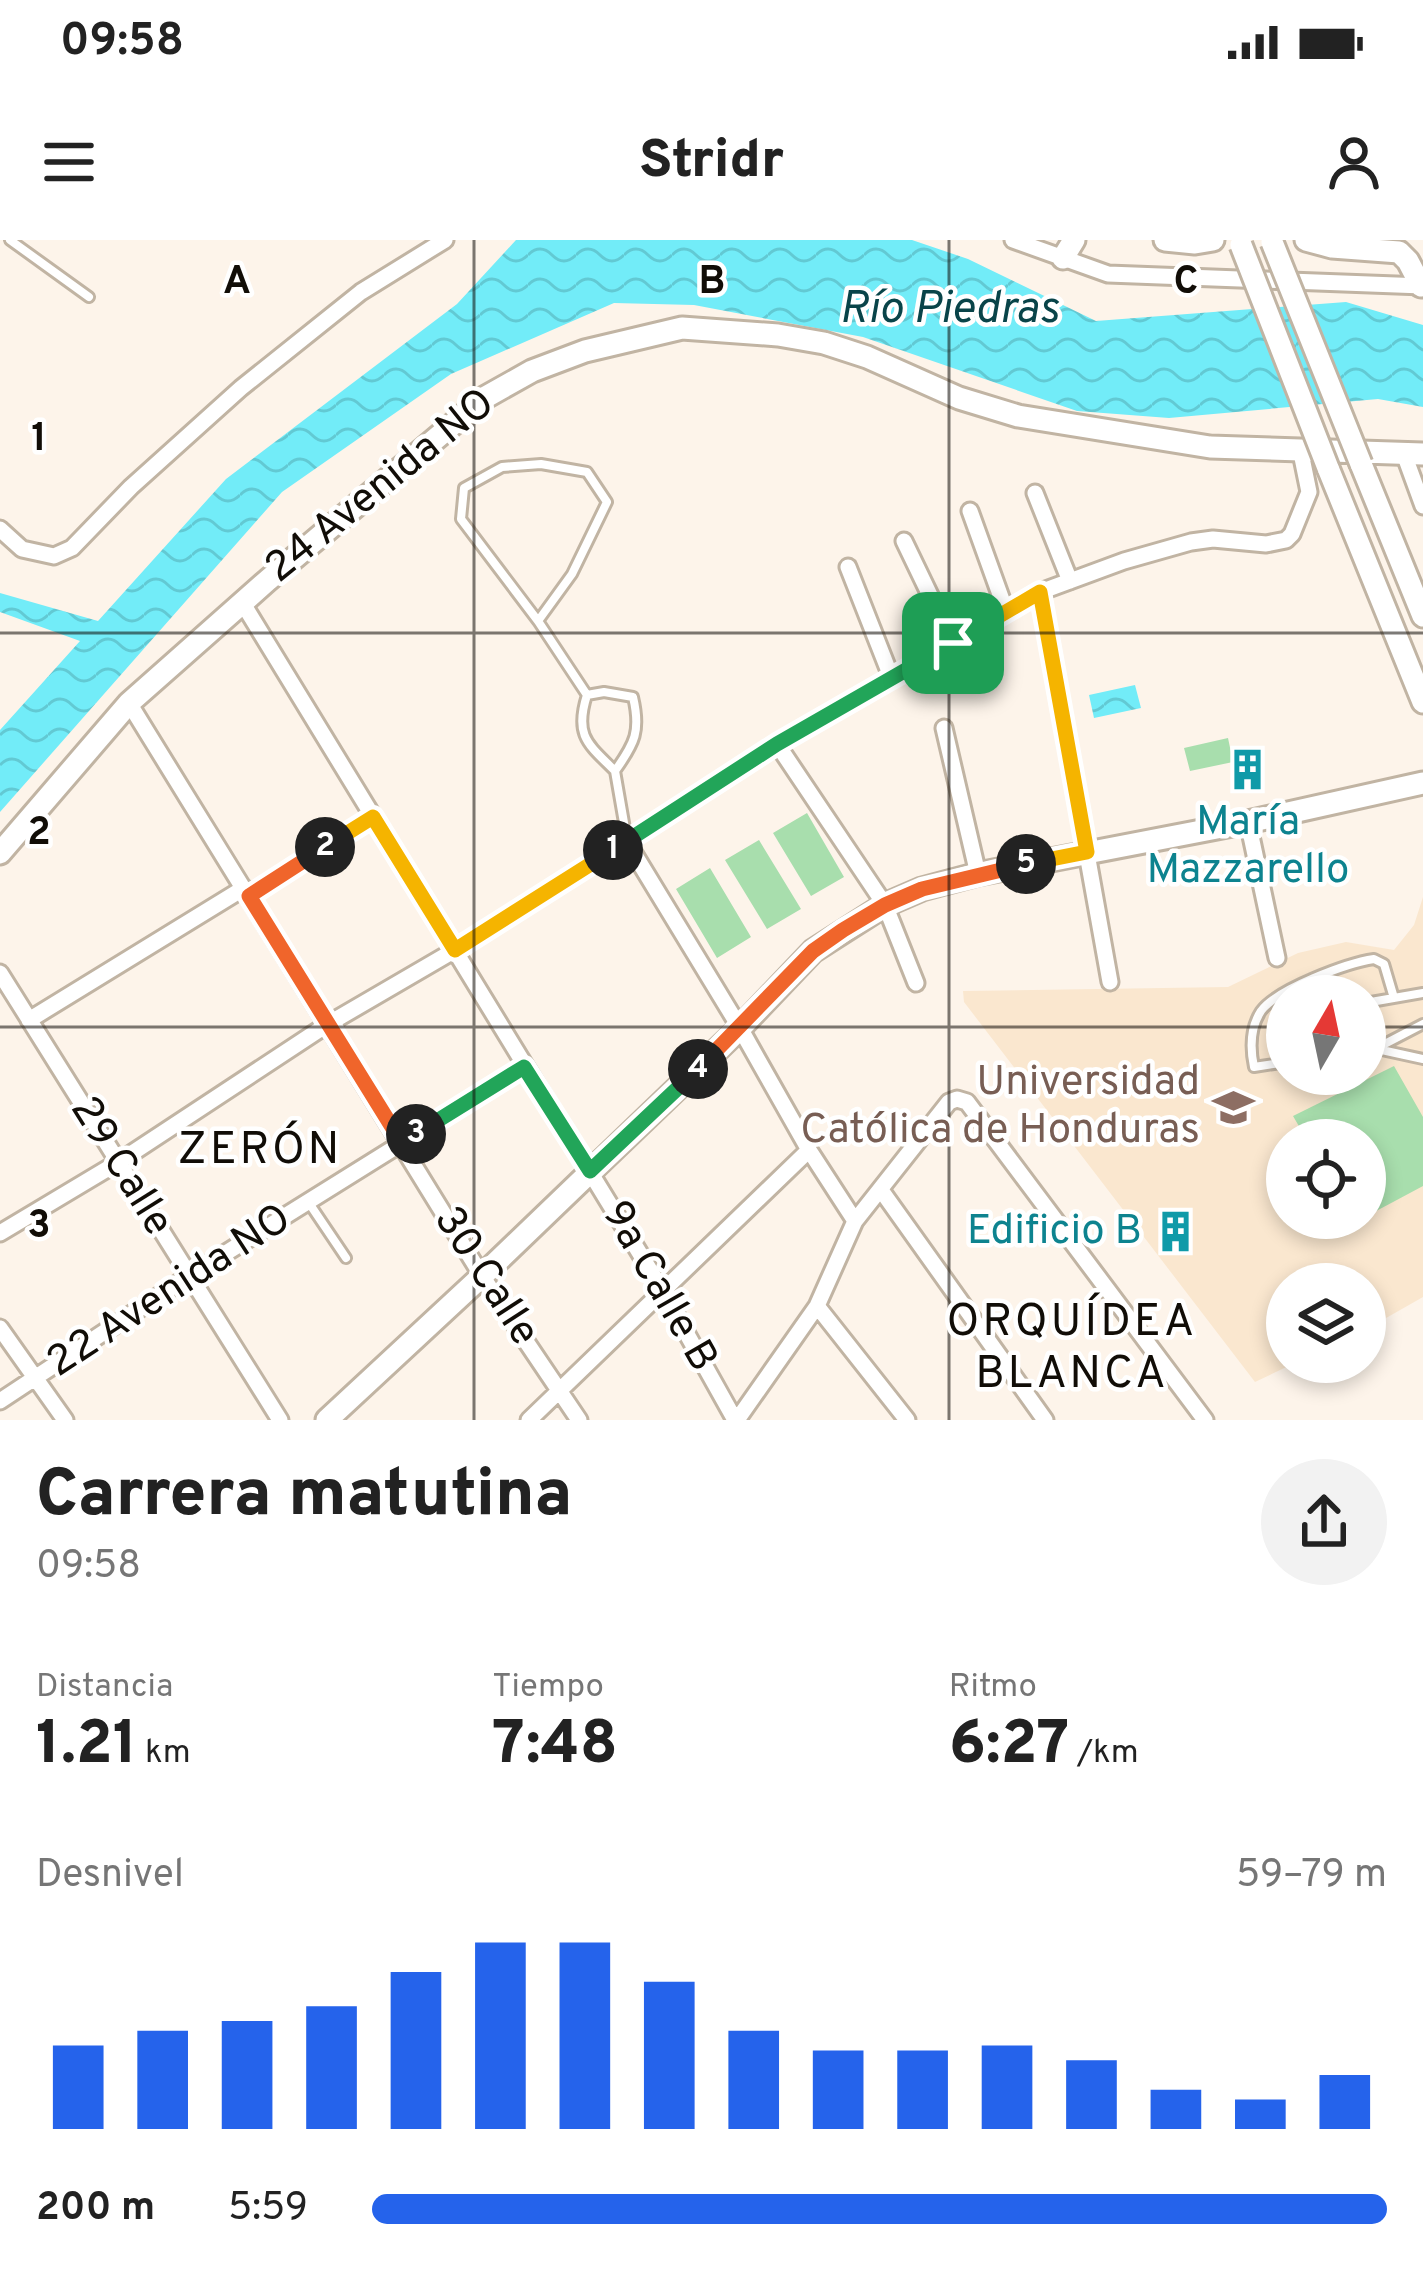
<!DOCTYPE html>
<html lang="es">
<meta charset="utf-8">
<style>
:root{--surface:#fff;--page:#f2f2f2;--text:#222;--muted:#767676;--accent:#2563eb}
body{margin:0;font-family:Overpass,sans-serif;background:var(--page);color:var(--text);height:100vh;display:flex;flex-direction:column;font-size:45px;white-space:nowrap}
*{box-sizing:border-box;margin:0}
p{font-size:39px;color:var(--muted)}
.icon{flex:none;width:66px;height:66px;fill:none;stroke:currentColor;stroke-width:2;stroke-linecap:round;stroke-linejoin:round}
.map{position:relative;height:1180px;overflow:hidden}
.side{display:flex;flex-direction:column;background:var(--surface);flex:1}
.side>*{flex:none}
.needle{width:78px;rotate:9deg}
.controls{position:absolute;left:1266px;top:735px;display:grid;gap:24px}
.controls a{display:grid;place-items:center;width:120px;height:120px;border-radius:50%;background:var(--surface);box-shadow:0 6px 18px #0003;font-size:60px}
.pin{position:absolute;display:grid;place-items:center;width:102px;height:102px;color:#fff;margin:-51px;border-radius:24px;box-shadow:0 6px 18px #0006}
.km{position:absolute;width:60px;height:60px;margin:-30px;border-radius:50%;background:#222;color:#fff;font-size:33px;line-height:60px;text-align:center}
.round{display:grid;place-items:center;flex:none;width:126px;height:126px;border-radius:63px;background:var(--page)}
.summary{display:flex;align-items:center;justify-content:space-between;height:204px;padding:0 36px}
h1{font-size:66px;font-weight:800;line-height:90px}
.figures{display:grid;grid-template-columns:repeat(3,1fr);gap:18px;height:204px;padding:12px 36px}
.figures div{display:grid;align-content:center}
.figures b{font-size:60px;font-weight:800}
.figures small{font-size:33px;font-weight:400}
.figures p{font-size:33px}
.chart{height:336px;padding:24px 36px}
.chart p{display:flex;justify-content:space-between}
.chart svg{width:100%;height:216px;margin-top:12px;stroke:var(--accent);stroke-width:6}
ul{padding:0 36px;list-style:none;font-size:39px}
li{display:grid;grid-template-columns:192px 144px 1fr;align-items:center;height:90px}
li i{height:30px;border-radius:15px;background:var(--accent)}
.status{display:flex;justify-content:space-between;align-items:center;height:84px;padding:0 60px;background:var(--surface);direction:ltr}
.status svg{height:33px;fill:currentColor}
header{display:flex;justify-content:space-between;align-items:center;height:156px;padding:0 36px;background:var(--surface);font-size:54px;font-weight:800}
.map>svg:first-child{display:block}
</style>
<div class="status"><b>09:58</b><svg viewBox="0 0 49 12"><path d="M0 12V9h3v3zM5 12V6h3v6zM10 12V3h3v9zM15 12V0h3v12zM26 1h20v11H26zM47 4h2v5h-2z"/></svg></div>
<header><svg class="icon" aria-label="menu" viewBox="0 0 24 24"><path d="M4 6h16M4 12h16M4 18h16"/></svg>Stridr<svg class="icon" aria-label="person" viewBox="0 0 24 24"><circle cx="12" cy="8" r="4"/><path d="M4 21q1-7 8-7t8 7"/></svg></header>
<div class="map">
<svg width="1423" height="1180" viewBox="0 0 1423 1180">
<defs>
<pattern id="water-waves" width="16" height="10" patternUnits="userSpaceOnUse" patternTransform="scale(3)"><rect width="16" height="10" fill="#72ecf8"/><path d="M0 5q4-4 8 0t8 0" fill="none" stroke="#62c9d3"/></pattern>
</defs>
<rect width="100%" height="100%" fill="#fdf4ea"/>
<path fill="#fae7cf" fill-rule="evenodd" d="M 1423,657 L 1423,1057 L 1365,1090 L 1365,1044 L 1287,1044 L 1287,1122 L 1297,1122 L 1255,1142 L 964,762 L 963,751 L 1228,747 L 1298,713 L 1346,702 L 1394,710 L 1414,685 ZM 1287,756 L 1365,756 L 1365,834 L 1287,834 ZM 1287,900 L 1365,900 L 1365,978 L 1287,978 Z"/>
<path fill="#a8dead" d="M 1228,498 L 1233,522 L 1190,531 L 1184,508 Z
M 807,573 L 844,637 L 811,656 L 773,593 Z
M 759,600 L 801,669 L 767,689 L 725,620 Z
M 710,628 L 751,697 L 717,718 L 676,649 Z
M 1394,826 L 1423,877 L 1423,946 L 1365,977 L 1365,900 L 1307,900 L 1293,876 Z"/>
<path fill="url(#water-waves)" d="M 516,0 L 912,0 L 968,19 L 1096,81 L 1346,62 L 1423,85 L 1423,167 L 1378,159 L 1169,178 L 1077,171 L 863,97 L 694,65 L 614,63 L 451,134 L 282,252 L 0,572 L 0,490 L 80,401 L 0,372 L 0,353 L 98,381 L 226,239 L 457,64 Z
M 1135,445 L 1141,468 L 1094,478 L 1089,455 Z"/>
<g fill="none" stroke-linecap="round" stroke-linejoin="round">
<defs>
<path id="lane" d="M 10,0 L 89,57
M 538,381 L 572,334 L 607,262 L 587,232 L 541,224 L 502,227 L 464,248 L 461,279 L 538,381 L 587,455 L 604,452 L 633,457 C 641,491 635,503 615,531 L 627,600
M 587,455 C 574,496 588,504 615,531
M 1365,763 L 1423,753
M 1377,809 L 1423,819
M 1365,811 L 1375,809 L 1423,784
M 1287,822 L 1254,827 C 1250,808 1250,788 1261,771 C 1277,749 1347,723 1374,719 L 1384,724 L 1394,758
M 309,963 L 346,1018"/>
<path id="street" d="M 1013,0 L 1108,34 L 1423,46
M 1404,214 L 1423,266
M 1035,253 L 1070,341
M 970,271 L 1006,371
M 0,289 L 22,309 L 54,316 L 72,308 L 131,247 L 241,148 L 361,52 L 445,0
M 904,301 L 953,403
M 848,327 L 892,439
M 1040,352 L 1110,742
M 242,362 L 664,1053 L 735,1180
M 129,463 L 482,1036 L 579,1180
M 944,488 L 978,634
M 777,504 L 885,665 L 916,743
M 1248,582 L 1277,718
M 627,602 L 740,788 L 809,910 L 855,981
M 249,656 L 373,577
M 0,733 L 280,1180
M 29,780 L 244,648
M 881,950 L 1045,1180
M 0,993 L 117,923 L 328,784 L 455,710 L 777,504 L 1040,352 L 1124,321 L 1191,302 L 1213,299 L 1266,304 L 1286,300 L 1292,294 L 1309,252 L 1300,208
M 817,1066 L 907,1180
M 0,1088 L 65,1180
M 0,1161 L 189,1036 L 524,827
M 529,1180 L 809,910
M 737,1180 L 817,1066 L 855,981 L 949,862 L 957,859 L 967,862 L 1205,1180"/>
<path id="secondary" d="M 1165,0 L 1195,3 L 1213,0
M 1306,0 L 1332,7 L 1399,12 L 1408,21 L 1421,46
M 1063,18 L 1074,0
M 1361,224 L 1423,376
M 1328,228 L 1423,462
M 0,613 L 129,463 L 268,340 L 484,158 L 532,131 L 585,111 L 682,88 L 778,95 L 824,103 L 867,117 L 959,158 L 1018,176 L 1210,207 L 1423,214
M 327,1180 L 482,1036 L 740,788 L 813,711 L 885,665 L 922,649 L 978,634 L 1248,582 L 1423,543"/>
</defs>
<use href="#lane" stroke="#c1b4a3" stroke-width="14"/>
<use href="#street" stroke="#c1b4a3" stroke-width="21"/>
<use href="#secondary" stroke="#c1b4a3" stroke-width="27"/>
<use href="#lane" stroke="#fff" stroke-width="8"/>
<use href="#street" stroke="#fff" stroke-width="15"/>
<use href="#secondary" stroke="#fff" stroke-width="21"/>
<defs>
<path id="secondary-bridge" d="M 1272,2 L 1361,224
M 1241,5 L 1328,228"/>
</defs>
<use href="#secondary-bridge" stroke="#c1b4a3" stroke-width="27" stroke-linecap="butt"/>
<use href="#secondary-bridge" stroke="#fff" stroke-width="21"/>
</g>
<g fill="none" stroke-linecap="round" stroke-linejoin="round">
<defs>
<path id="split-1" d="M 613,610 L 777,504 L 953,403"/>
<path id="split-2" d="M 325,607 L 373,577 L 455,710 L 613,610"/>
<path id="split-3" d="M 325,607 L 249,656 L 402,903 L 416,894"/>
<path id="split-4" d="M 416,894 L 524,827 L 590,931 L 698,829"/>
<path id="split-5" d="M 698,829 L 813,711 L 843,690 L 885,665 L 922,649 L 1026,624"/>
<path id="split-6" d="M 953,403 L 1040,352 L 1087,612 L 1026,624"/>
</defs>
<use href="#split-1" stroke="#fff" stroke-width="24"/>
<use href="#split-2" stroke="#fff" stroke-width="24"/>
<use href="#split-3" stroke="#fff" stroke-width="24"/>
<use href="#split-4" stroke="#fff" stroke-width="24"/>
<use href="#split-5" stroke="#fff" stroke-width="24"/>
<use href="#split-6" stroke="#fff" stroke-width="24"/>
<use href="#split-1" stroke="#22a559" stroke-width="15"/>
<use href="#split-2" stroke="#f5b400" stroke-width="15"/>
<use href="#split-3" stroke="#f0652b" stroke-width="15"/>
<use href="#split-4" stroke="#22a559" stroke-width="15"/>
<use href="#split-5" stroke="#f0652b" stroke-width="15"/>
<use href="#split-6" stroke="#f5b400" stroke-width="15"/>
</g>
<path fill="none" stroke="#110d07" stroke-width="3" stroke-opacity="0.55" d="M 474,0 L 474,1180M 949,0 L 949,1180M 0,393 L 1423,393M 0,787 L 1287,787M 1365,787 L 1423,787"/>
<defs>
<symbol id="building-bare" viewBox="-9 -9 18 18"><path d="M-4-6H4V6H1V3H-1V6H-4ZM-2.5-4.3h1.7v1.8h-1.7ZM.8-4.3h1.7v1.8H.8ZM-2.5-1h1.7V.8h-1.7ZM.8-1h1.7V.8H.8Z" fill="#0f9aa8" stroke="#fff" stroke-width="2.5" paint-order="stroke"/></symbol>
<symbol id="university-bare" viewBox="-9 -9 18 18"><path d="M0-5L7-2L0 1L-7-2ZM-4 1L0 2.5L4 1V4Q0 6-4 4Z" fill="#8d6e63" stroke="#fff" stroke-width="2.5" paint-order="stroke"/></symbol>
</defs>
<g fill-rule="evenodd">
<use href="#building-bare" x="1218" y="500" width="59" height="59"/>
<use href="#university-bare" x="1204" y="838" width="59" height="59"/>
<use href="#building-bare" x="1146" y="962" width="59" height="59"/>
</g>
<g text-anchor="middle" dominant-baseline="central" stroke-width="9" stroke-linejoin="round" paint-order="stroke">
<g font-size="42" fill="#110d07" stroke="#fff">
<text transform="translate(381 247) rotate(-39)">24 Avenida NO</text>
<text transform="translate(120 927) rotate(58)">29 Calle</text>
<text transform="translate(485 1037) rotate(57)">30 Calle</text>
<text transform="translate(658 1047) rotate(60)">9a Calle B</text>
<text transform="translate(170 1052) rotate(-33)">22 Avenida NO</text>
</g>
<g font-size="42" fill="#0d838f" stroke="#fff">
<text x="1248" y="583">María<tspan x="1248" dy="48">Mazzarello</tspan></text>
<text x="1142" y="992" text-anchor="end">Edificio B</text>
</g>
<g font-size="42" fill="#785e54" stroke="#fff" text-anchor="end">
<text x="1200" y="843">Universidad<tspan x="1200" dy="48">Católica de Honduras</tspan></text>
</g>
<g font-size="45" font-style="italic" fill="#094449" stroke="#fff">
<text x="949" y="70">Río Piedras</text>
</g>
<g font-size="45" letter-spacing="3" fill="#110d07" stroke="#fff">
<text x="260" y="911">ZERÓN</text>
<text x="1072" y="1083">ORQUÍDEA<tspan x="1072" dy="52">BLANCA</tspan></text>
</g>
</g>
<g font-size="39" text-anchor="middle" font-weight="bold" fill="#110d07" stroke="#fff" stroke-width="9" stroke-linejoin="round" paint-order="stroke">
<text x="237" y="53">A</text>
<text x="712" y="53">B</text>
<text x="1186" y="53">C</text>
<text x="39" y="210">1</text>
<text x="39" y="604">2</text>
<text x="39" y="997">3</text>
</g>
</svg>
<div class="controls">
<a><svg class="needle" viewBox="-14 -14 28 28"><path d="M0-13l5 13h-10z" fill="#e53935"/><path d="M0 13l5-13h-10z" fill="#767676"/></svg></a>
<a><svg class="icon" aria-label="locate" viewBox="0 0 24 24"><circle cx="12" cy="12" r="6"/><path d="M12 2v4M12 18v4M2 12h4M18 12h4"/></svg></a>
<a><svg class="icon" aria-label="layers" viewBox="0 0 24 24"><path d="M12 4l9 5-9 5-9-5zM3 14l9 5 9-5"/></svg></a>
</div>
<div class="pin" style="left:953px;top:403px;background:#1e9e55"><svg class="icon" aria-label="arrive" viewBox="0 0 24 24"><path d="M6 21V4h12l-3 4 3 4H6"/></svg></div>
<b class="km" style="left:613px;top:610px">1</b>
<b class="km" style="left:325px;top:607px">2</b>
<b class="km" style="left:416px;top:894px">3</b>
<b class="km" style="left:698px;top:829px">4</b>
<b class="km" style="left:1026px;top:624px">5</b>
</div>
<section class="side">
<div class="summary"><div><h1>Carrera matutina</h1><p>09:58</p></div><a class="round"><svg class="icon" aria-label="share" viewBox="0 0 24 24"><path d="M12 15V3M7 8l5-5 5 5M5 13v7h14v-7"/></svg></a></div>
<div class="figures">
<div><p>Distancia</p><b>1.21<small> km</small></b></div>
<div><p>Tiempo</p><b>7:48</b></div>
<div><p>Ritmo</p><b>6:27<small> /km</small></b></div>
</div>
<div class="chart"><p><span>Desnivel</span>59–79 m</p>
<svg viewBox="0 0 160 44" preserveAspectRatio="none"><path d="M5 44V27M15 44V24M25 44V22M35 44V19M45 44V12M55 44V6M65 44V6M75 44V14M85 44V24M95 44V28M105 44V28M115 44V27M125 44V30M135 44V36M145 44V38M155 44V33"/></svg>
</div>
<ul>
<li><b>200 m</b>5:59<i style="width:100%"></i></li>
</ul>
</section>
